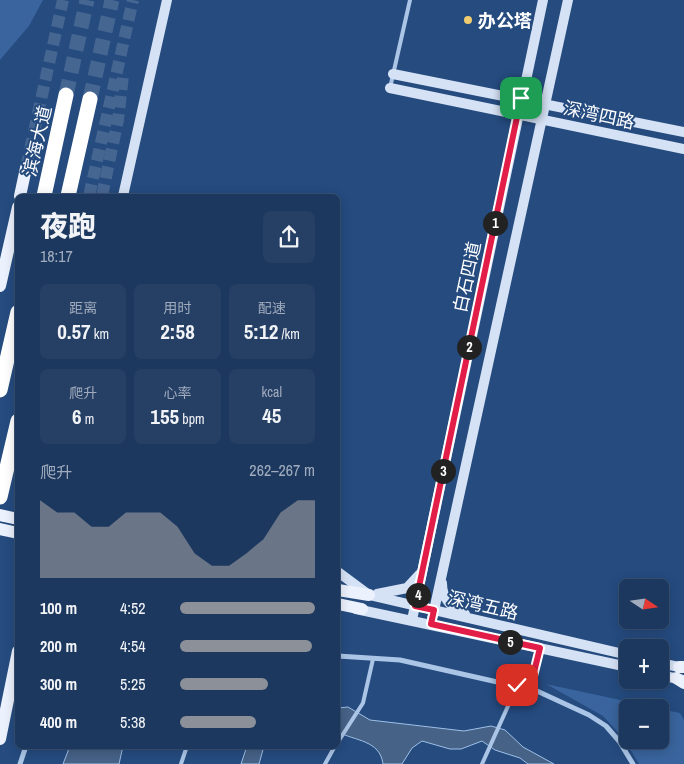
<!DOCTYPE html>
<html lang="zh">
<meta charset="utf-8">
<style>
:root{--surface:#1c385f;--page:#253f65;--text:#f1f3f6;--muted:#a0acbd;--line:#3a5274;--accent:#8c9099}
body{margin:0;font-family:"Archivo Narrow","Noto Sans SC",sans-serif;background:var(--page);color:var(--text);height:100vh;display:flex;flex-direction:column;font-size:19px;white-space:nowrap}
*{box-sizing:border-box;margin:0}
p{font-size:16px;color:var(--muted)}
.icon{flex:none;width:28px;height:28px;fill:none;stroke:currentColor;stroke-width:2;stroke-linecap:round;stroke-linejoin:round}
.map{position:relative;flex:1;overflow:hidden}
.details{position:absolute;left:15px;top:194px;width:325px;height:555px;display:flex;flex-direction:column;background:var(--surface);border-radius:8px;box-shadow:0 2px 12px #0003,0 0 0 1px var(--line)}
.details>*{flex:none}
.needle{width:32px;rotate:103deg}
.fabs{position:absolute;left:619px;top:579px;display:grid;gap:10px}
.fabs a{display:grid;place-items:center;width:50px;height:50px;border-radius:8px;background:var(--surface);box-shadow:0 2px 12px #0003,0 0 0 1px var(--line);font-size:25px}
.pin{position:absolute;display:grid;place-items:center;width:42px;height:42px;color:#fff;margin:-21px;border-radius:10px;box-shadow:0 2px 8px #0006}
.km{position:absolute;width:25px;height:25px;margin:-12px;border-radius:50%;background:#222;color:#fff;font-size:14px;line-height:25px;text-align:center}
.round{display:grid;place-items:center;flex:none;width:52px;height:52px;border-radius:8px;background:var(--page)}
.head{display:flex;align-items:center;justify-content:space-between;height:85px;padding:0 25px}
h1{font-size:28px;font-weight:800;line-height:38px}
.metrics{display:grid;grid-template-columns:repeat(3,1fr);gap:8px;height:85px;padding:5px 25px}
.metrics div{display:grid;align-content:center;border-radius:8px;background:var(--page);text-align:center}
.metrics b{font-size:21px;font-weight:800}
.metrics small{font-size:14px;font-weight:400}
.metrics p{font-size:14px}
.chart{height:140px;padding:10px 25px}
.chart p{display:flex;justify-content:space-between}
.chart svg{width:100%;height:90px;margin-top:5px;fill:var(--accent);opacity:.7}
ul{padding:0 25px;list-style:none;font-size:16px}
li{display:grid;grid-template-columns:80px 60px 1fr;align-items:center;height:38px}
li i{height:12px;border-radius:6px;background:var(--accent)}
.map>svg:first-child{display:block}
</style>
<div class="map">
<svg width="684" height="764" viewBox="0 0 684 764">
<rect width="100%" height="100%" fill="#254b7f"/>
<path fill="#39649d" d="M 0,0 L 43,0 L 29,26 L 0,60 Z
M 546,684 L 653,707 L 628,708 L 628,740 L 660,740 L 660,709 L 680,713 L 684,720 L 684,764 L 639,764 L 624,739 L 603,716 Z"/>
<path fill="#466287" stroke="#9fc0e7" d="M 348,707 L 370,720 L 464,731 L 491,726 L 505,730 L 523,747 L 554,764 L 528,764 L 520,758 L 495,750 L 482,741 L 461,749 L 450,749 L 422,741 L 412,748 L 402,764 L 383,764 C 380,740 355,741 338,732 L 338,708 Z
M 70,746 L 123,746 L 119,764 L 63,764 Z
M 247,746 L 264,746 L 259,764 L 241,764 Z"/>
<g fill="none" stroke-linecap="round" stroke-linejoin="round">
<path stroke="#466692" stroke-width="12" stroke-dasharray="12 6" stroke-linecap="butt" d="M 26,168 L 63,0
M 89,196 L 133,0
M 102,196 L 118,120 L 123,76"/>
<path stroke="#466692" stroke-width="15" stroke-dasharray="15 8" stroke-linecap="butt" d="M 66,95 L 87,0
M 90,99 L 112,0"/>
<path stroke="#abc5e6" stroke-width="4" d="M 390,88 L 410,0
M 338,742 L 363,703 L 373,659
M 181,764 L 187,746
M 325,764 L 335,746
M 482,764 L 517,686"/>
<path stroke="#abc5e6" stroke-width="5" d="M 338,656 L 400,660 L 537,691 L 589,715 L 606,726 L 619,741 L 633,764
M 530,689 L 539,648
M 20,764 L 26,746"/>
<path stroke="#d5e2f5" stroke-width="10" d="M 393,74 L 684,132
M 390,88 L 684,149
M 123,196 L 167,0
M 338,572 L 369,595 L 628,655
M 442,583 C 442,599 451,607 465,614
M 377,594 L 407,588 L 420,574
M 356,609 L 628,667
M 412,620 L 543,0
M 431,624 L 568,0
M 660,663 L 684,668
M 660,675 L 683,680"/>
<path stroke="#ecf2fd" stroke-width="12" d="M 20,196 L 26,168
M 0,286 L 18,207
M 0,515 L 18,519
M 0,529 L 18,533
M 338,590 L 369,595
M 338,604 L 362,609
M 679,667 L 684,667
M 676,678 L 684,683
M 0,739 L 18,651"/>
<path stroke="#fff" stroke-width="15" d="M 44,196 L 66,95
M 68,196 L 90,99
M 0,390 L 18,312
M 0,497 L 18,421"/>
</g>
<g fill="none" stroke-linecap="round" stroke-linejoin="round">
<defs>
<path id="route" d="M 517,685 L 530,688 L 540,648 L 431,624 L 434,610 L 415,606 L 521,98"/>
</defs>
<use href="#route" stroke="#fff" stroke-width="10"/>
<use href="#route" stroke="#e11d48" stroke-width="6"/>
</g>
<circle fill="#f0cc6f" stroke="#254b7f" stroke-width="2" cx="468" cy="20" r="5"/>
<g text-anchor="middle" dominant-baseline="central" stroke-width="4" stroke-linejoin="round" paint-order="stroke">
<g font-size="18" font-weight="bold" fill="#fff" stroke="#254b7f" text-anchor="start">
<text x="478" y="20">办公塔</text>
</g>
<g font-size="18" fill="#fff" stroke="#254b7f">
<text transform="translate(599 115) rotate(12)">深湾四路</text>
<text transform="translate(37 141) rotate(-77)">滨海大道</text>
<text transform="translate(467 277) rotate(-78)">白石四道</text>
<text transform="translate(483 605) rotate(13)">深湾五路</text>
</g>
</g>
</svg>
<div class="fabs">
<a><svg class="needle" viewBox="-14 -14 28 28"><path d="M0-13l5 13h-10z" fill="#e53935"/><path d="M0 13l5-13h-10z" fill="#a0acbd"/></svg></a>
<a>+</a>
<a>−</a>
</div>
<div class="pin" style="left:521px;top:98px;background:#1e9e55"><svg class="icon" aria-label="arrive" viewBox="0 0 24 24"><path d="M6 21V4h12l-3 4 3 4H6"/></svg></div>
<div class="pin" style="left:517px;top:685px;background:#d93025"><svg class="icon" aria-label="check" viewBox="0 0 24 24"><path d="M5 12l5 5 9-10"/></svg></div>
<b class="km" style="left:495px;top:223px">1</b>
<b class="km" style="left:469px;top:347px">2</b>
<b class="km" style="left:443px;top:471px">3</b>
<b class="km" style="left:418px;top:595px">4</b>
<b class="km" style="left:510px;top:642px">5</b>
<section class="details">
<div class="head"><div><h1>夜跑</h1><p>18:17</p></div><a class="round"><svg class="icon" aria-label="share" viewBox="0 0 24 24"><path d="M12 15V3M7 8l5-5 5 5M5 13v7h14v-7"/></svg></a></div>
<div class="metrics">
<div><p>距离</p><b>0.57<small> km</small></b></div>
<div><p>用时</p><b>2:58</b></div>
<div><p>配速</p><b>5:12<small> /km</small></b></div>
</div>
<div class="metrics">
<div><p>爬升</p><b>6<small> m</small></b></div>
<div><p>心率</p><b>155<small> bpm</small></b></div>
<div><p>kcal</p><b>45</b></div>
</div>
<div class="chart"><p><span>爬升</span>262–267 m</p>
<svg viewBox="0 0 160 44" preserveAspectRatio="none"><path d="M0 44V6L10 12L20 12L30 19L40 19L50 12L60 12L70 12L80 19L90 32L100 38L110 38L120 32L130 25L140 12L150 6L160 6V44z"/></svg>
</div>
<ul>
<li><b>100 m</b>4:52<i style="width:100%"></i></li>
<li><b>200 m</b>4:54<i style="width:98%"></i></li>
<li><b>300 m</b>5:25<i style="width:65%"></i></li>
<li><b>400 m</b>5:38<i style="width:56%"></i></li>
</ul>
</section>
</div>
